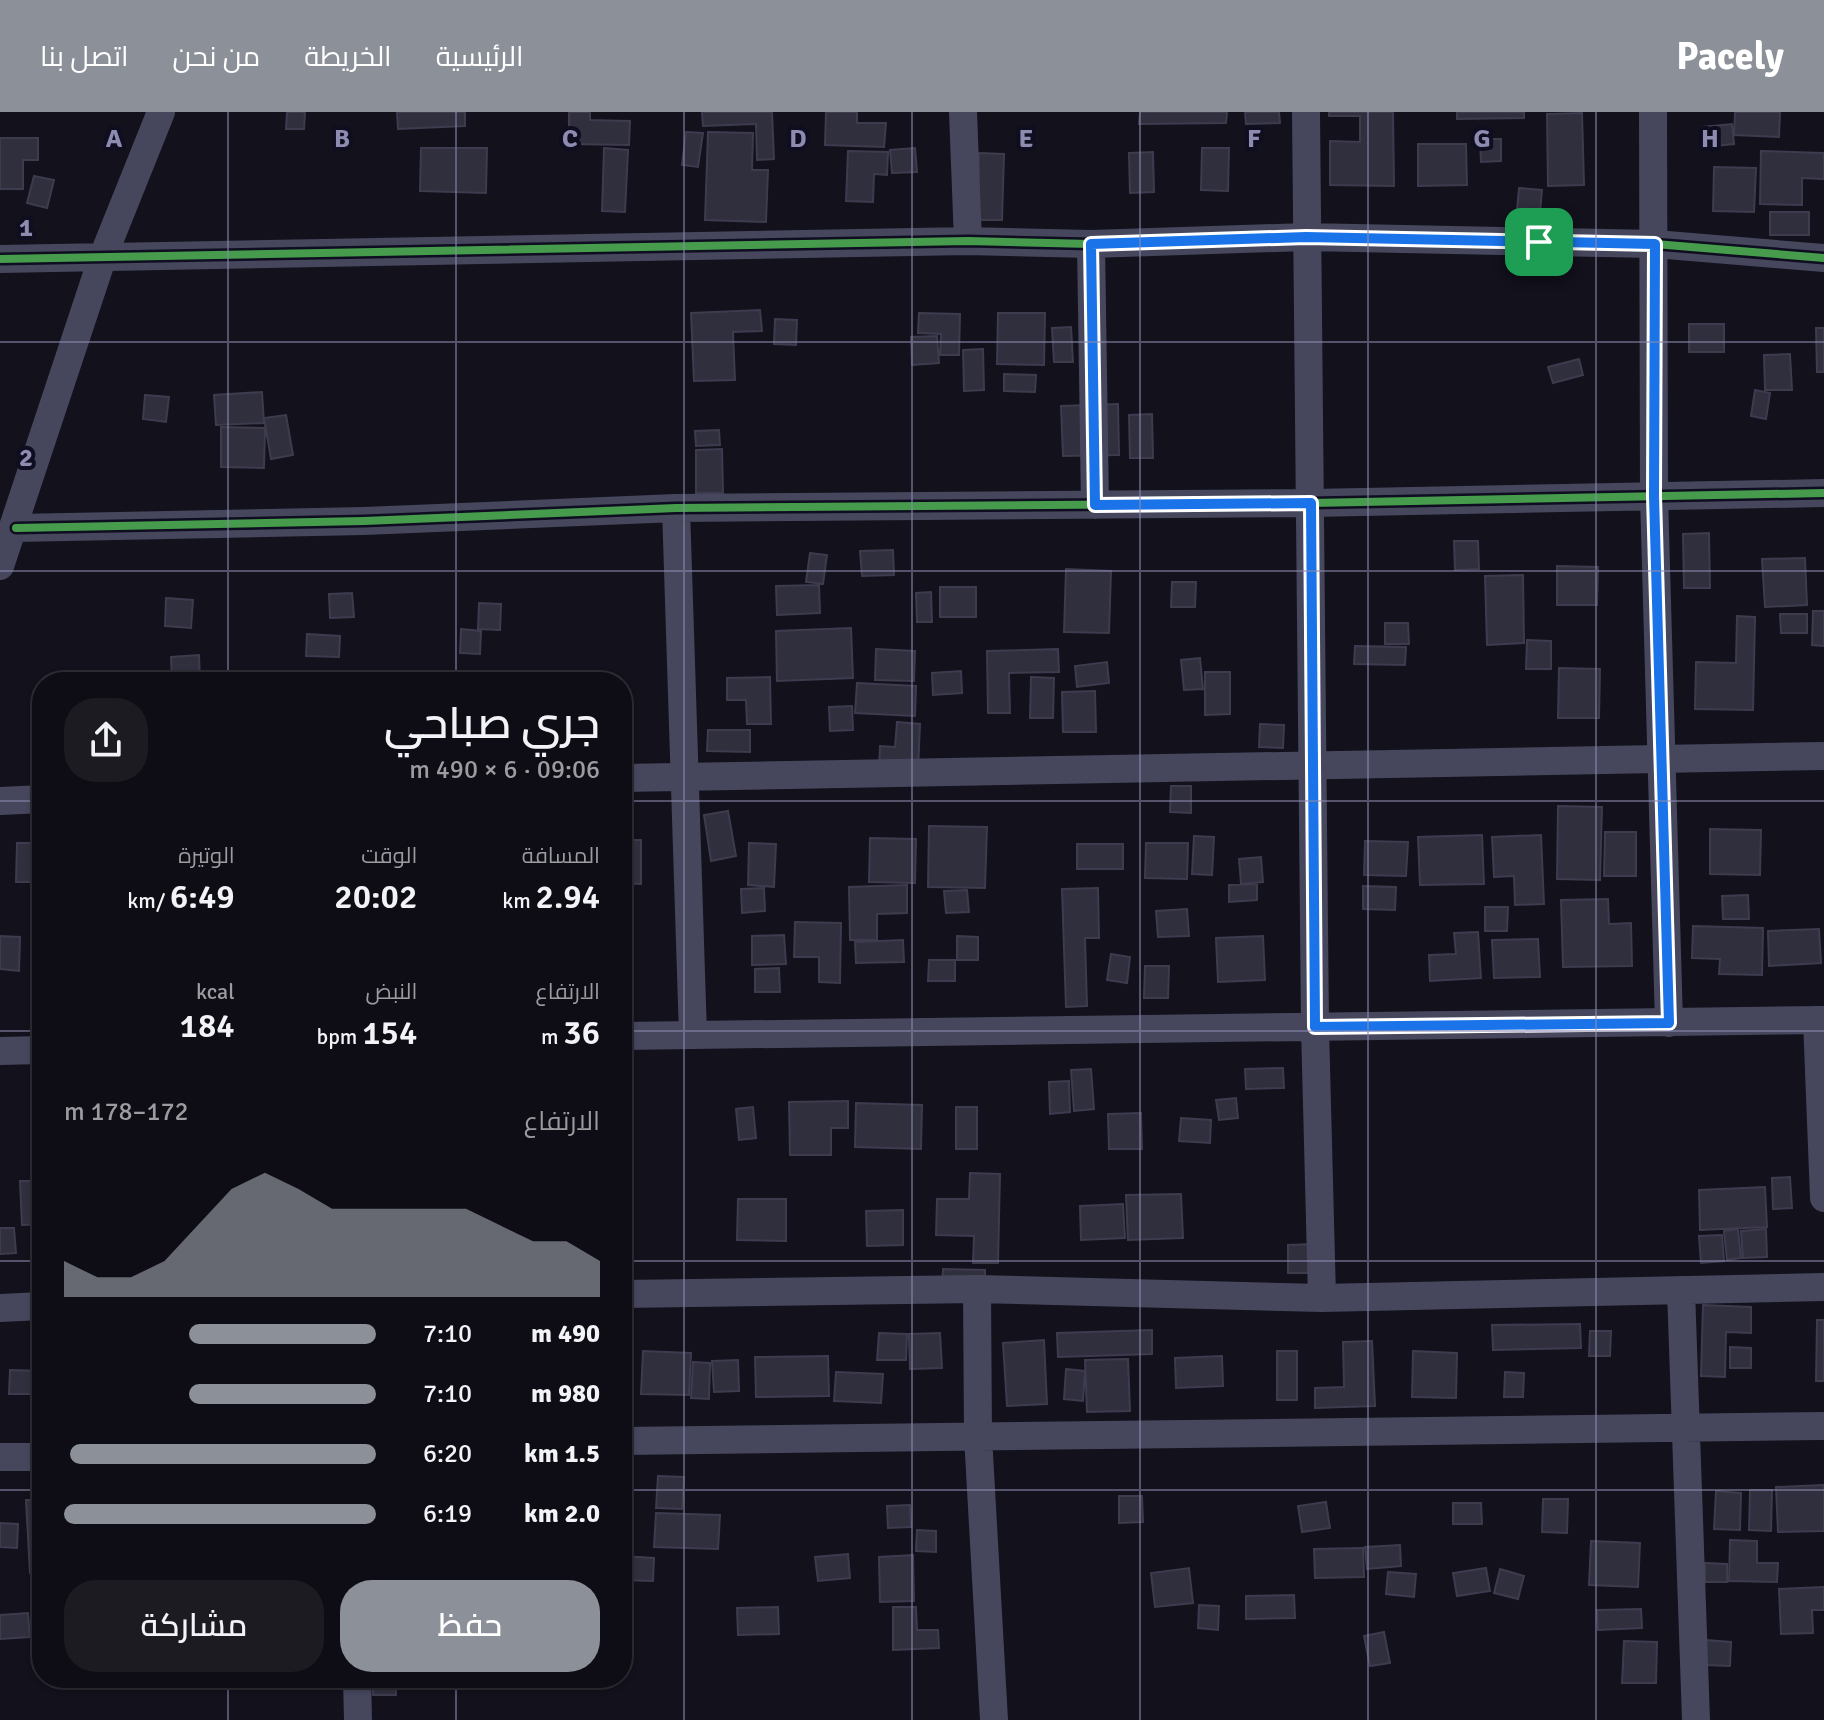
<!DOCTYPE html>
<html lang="ar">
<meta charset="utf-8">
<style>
:root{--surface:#0e0d15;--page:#1c1b22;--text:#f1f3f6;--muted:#9b9ca0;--line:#2e2d34;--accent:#8c9099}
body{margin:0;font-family:Signika,Cairo,sans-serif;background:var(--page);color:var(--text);direction:rtl;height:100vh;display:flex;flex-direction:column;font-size:30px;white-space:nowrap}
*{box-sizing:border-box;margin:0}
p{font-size:26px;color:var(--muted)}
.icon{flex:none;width:44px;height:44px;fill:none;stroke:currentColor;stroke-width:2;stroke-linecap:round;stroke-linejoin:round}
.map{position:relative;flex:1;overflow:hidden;direction:ltr}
.drawer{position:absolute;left:32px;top:560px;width:600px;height:1016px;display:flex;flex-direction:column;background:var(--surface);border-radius:32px;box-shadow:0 2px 6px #0004,0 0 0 2px var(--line);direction:rtl}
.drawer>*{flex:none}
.pin{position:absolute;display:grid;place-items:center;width:68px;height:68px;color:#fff;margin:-34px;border-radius:16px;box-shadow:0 4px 12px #0006}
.round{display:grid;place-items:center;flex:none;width:84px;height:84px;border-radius:32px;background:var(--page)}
.summary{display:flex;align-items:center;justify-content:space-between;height:136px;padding:0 32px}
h1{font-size:44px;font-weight:600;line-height:60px}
.figures{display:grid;grid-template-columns:repeat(3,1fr);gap:12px;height:136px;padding:8px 32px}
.figures div{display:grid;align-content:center}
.figures b{font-size:34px;font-weight:600}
.figures small{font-size:22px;font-weight:400}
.figures p{font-size:22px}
.chart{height:224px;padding:16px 32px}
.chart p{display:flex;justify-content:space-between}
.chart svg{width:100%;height:144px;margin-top:8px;fill:var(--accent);opacity:.7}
.button{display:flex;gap:16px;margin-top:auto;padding:16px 32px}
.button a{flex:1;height:92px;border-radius:32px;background:var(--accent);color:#fff;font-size:32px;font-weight:600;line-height:92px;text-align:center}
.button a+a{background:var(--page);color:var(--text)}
ul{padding:0 32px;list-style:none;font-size:26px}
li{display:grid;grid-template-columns:128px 96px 1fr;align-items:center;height:60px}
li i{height:20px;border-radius:10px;background:var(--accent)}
header{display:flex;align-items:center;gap:48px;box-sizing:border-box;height:112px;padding:0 40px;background:var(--accent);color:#fff}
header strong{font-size:38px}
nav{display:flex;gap:44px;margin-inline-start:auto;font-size:28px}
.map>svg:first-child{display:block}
</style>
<header>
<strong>Pacely</strong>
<nav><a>الرئيسية</a><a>الخريطة</a><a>من نحن</a><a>اتصل بنا</a></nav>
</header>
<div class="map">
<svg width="1824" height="1608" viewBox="0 0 1824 1608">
<rect width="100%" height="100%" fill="#12111c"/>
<path fill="#302f3e" stroke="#3e3b4f" stroke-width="2" d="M 287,0 L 305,0 L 304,17 L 286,17 Z
M 397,0 L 465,0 L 465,14 L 398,17 Z
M 569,0 L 590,0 L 590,8 L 630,9 L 629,33 L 569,32 Z
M 702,0 L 772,0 L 774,47 L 757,48 L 756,12 L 703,14 Z
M 826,0 L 857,0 L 857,11 L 886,11 L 884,35 L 825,33 Z
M 1140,0 L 1227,0 L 1226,11 L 1139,12 Z
M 1245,0 L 1279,0 L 1280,11 L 1246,12 Z
M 1329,0 L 1393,0 L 1394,74 L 1330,73 L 1330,29 L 1360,30 L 1360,4 L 1329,4 Z
M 1457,0 L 1524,0 L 1524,6 L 1457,7 Z
M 1735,0 L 1780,0 L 1779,25 L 1734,23 Z
M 1582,1 L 1584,73 L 1548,74 L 1547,2 Z
M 1732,12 L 1734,32 L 1705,35 L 1703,15 Z
M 686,20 L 703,21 L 698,55 L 682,53 Z
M 708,20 L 753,21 L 752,58 L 768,58 L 766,110 L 705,108 Z
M 0,26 L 38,26 L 38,48 L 23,48 L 23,77 L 0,77 Z
M 1480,27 L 1501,27 L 1501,49 L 1481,50 Z
M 1418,32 L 1466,32 L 1467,73 L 1418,74 Z
M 421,36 L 487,36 L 486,81 L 420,79 Z
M 604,36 L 628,38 L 625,100 L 602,99 Z
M 915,36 L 917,60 L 892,61 L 890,38 Z
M 1202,36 L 1229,36 L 1228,79 L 1201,78 Z
M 848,39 L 888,40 L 887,63 L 874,62 L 873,90 L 846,89 Z
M 1761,39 L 1824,41 L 1824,67 L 1802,66 L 1802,93 L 1760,92 Z
M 1153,40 L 1154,80 L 1130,81 L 1129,41 Z
M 979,41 L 1004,42 L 1002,108 L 977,108 Z
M 1714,55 L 1756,56 L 1754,100 L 1713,99 Z
M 34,64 L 54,68 L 47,96 L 27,91 Z
M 1519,76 L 1542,78 L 1540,100 L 1517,98 Z
M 1770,100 L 1809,100 L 1809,123 L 1770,123 Z
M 760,198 L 762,219 L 733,220 L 735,268 L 694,269 L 691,201 Z
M 919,201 L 960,202 L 959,243 L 940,243 L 941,222 L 918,221 Z
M 998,201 L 1045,201 L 1044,253 L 997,252 Z
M 775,207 L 797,208 L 796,233 L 774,232 Z
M 1689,212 L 1724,212 L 1724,240 L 1689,240 Z
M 1071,215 L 1073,250 L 1054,250 L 1052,216 Z
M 1816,216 L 1824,216 L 1824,260 L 1817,260 Z
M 937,224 L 939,251 L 912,253 L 911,225 Z
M 983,237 L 984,278 L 964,279 L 963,238 Z
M 1790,242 L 1792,278 L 1765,278 L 1764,243 Z
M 1579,247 L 1583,263 L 1553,271 L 1548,255 Z
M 1004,262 L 1036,263 L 1035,280 L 1004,279 Z
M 1755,278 L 1770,281 L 1766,307 L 1751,304 Z
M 262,280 L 264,311 L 216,313 L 214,283 Z
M 145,283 L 169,285 L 166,310 L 143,307 Z
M 1118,292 L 1119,343 L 1063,344 L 1061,294 Z
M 1152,302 L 1153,346 L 1130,346 L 1129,303 Z
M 286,303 L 293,343 L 271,347 L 264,306 Z
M 221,315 L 265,316 L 264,356 L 221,355 Z
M 719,318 L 720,333 L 696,334 L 695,319 Z
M 722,337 L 723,381 L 696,381 L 696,338 Z
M 1709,421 L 1710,476 L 1684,476 L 1683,422 Z
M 1454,429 L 1478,429 L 1479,457 L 1455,458 Z
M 893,438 L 894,463 L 862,464 L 860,439 Z
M 810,441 L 827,443 L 823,472 L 806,470 Z
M 1805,446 L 1807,493 L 1765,495 L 1762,447 Z
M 1557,454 L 1598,455 L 1597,493 L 1557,493 Z
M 1066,457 L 1111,459 L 1109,521 L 1064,520 Z
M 1523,463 L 1524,531 L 1487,533 L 1485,464 Z
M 1172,470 L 1196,470 L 1195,495 L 1171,495 Z
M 819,473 L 820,501 L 777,503 L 776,474 Z
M 940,475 L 976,475 L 976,505 L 940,505 Z
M 931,480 L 932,510 L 917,510 L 916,481 Z
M 352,481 L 354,505 L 330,506 L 329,482 Z
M 166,486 L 193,488 L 191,516 L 165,514 Z
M 479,491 L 501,492 L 500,518 L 478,517 Z
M 1813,499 L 1824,499 L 1824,534 L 1812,533 Z
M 1780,502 L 1807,502 L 1807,521 L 1781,521 Z
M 1737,504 L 1755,505 L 1753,598 L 1695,597 L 1696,550 L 1736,551 Z
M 1385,511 L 1408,511 L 1409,532 L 1385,532 Z
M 851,516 L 853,566 L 777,569 L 776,519 Z
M 461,517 L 481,519 L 480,542 L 460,541 Z
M 307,522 L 340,524 L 339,545 L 306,544 Z
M 1527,528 L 1551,529 L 1551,557 L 1526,557 Z
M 1355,534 L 1406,535 L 1405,553 L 1354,552 Z
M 876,537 L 915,539 L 914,569 L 875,568 Z
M 1058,537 L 1059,560 L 1009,561 L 1010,601 L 988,601 L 987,539 Z
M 199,543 L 200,568 L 172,570 L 171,545 Z
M 1200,546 L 1203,577 L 1184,578 L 1181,548 Z
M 1107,550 L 1109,571 L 1077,575 L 1075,554 Z
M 1559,556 L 1600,557 L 1599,606 L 1558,606 Z
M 961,559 L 962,581 L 933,583 L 932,561 Z
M 1205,560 L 1230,560 L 1230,602 L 1205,603 Z
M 770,565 L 771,612 L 747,612 L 746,588 L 727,588 L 727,566 Z
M 1031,565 L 1054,566 L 1053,606 L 1030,606 Z
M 857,571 L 916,574 L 915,604 L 855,601 Z
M 1095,579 L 1096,620 L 1063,620 L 1062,580 Z
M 852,594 L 853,618 L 830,619 L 829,595 Z
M 897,610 L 920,612 L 918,659 L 879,658 L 880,634 L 895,635 Z
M 1260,612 L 1284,613 L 1283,636 L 1259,635 Z
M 708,618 L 750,618 L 750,640 L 707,639 Z
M 1171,674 L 1191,674 L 1191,701 L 1170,700 Z
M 1558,694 L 1602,695 L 1600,768 L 1557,767 Z
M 728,699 L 736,744 L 711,749 L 704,703 Z
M 929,714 L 987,715 L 985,776 L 928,775 Z
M 1710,717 L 1761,718 L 1760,763 L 1710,762 Z
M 1605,720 L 1636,720 L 1636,764 L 1604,764 Z
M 1482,723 L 1484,772 L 1420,773 L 1418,725 Z
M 1541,723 L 1544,792 L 1515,793 L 1514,764 L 1494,765 L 1492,725 Z
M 1194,724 L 1214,725 L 1212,763 L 1192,762 Z
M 870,726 L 916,727 L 915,771 L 869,770 Z
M 622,728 L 641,728 L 641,772 L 622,771 Z
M 1365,729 L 1408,730 L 1406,764 L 1364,763 Z
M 17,731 L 42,731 L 42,770 L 16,770 Z
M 749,731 L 776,732 L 774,775 L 748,773 Z
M 1146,731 L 1188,731 L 1187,767 L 1145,766 Z
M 1077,732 L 1123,732 L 1123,757 L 1077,757 Z
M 1261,745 L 1263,770 L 1241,772 L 1239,747 Z
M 1257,772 L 1257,788 L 1229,790 L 1229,773 Z
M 907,773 L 907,801 L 877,802 L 877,828 L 850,828 L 849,775 Z
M 1363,774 L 1396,775 L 1395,798 L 1363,797 Z
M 764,776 L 765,799 L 742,801 L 741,777 Z
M 1098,776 L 1099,826 L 1085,826 L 1087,894 L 1066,895 L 1062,777 Z
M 622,777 L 630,778 L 629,799 L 622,799 Z
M 967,778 L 969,800 L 946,801 L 944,779 Z
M 1748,783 L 1749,807 L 1723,807 L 1722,784 Z
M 1608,787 L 1609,812 L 1631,811 L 1632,854 L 1563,855 L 1561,788 Z
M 1485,795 L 1508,795 L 1507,819 L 1485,819 Z
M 1187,797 L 1189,824 L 1158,825 L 1156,799 Z
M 795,810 L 841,811 L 840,871 L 819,870 L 819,845 L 794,845 Z
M 1693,814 L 1763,816 L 1762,863 L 1719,862 L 1720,847 L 1692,846 Z
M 1819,817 L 1821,851 L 1769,854 L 1768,819 Z
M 1478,820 L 1481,866 L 1430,869 L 1429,843 L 1456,842 L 1454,821 Z
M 784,823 L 786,852 L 752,853 L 752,824 Z
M 0,824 L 20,825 L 19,859 L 0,857 Z
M 957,824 L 978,825 L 978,848 L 957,848 Z
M 1263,824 L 1265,868 L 1218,870 L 1216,826 Z
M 1538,827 L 1540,865 L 1494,866 L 1492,828 Z
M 622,828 L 628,828 L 627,867 L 622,867 Z
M 903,828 L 904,850 L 856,851 L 855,830 Z
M 1111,842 L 1130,845 L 1127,871 L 1107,868 Z
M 929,848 L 955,848 L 955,869 L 928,869 Z
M 1145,854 L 1169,854 L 1168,886 L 1144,886 Z
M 779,856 L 780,880 L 755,880 L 755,857 Z
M 1283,956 L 1284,976 L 1246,977 L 1245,957 Z
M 1091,957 L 1094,997 L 1074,999 L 1071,958 Z
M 1069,969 L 1070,1000 L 1050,1002 L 1049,970 Z
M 1236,986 L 1238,1006 L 1219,1008 L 1216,988 Z
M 848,989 L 848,1016 L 831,1016 L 831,1043 L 790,1043 L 789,990 Z
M 856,991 L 922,993 L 921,1037 L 855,1035 Z
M 753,995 L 756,1026 L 739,1028 L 736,997 Z
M 956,995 L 977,995 L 977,1037 L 956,1037 Z
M 1141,1001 L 1142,1037 L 1109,1037 L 1108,1002 Z
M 1181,1006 L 1211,1008 L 1210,1031 L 1179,1029 Z
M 970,1061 L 1000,1062 L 998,1151 L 973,1151 L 974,1124 L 936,1123 L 937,1087 L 969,1087 Z
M 1790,1065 L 1792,1096 L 1773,1097 L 1772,1066 Z
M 20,1069 L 42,1069 L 42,1112 L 22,1113 Z
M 1765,1075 L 1767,1115 L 1700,1118 L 1699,1078 Z
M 1181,1082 L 1183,1126 L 1128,1128 L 1126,1083 Z
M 738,1087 L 786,1087 L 786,1129 L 737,1128 Z
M 1123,1092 L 1125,1126 L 1081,1128 L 1080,1094 Z
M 903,1098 L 903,1133 L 867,1134 L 866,1099 Z
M 0,1116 L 14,1116 L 16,1141 L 0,1142 Z
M 1738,1117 L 1741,1146 L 1727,1148 L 1724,1119 Z
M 1766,1117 L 1767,1145 L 1743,1146 L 1741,1119 Z
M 1722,1123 L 1724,1149 L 1701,1151 L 1699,1124 Z
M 1313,1132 L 1313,1161 L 1288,1161 L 1288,1133 Z
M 943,1157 L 985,1158 L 985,1180 L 942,1178 Z
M 1703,1193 L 1751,1195 L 1751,1221 L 1726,1220 L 1725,1265 L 1701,1264 Z
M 1817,1208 L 1824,1208 L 1824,1269 L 1816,1269 Z
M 1580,1212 L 1581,1236 L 1493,1238 L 1492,1213 Z
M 1152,1218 L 1152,1242 L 1058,1245 L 1057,1221 Z
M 1590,1219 L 1611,1219 L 1610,1244 L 1589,1244 Z
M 879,1221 L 907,1222 L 906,1248 L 877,1248 Z
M 940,1221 L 942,1256 L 910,1257 L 909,1222 Z
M 1044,1228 L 1047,1292 L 1007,1294 L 1003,1231 Z
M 1372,1229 L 1375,1294 L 1315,1296 L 1315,1276 L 1344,1275 L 1343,1230 Z
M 1730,1235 L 1751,1236 L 1751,1256 L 1730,1256 Z
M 643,1239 L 691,1241 L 689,1283 L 641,1282 Z
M 1277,1239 L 1297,1239 L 1297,1288 L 1277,1288 Z
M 1413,1239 L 1457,1241 L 1456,1286 L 1412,1285 Z
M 828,1244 L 829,1284 L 756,1285 L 755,1245 Z
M 1222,1244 L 1223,1274 L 1176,1276 L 1175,1246 Z
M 1128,1247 L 1130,1299 L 1087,1300 L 1085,1248 Z
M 738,1248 L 739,1279 L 714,1280 L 712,1249 Z
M 693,1250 L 710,1251 L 709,1287 L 691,1286 Z
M 1066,1257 L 1085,1259 L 1083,1289 L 1064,1287 Z
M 10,1258 L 42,1259 L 42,1305 L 37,1305 L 37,1282 L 9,1282 Z
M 836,1260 L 883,1262 L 881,1291 L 834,1289 Z
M 1505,1260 L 1524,1261 L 1523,1285 L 1504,1285 Z
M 658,1364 L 684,1365 L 682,1397 L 656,1396 Z
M 1824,1373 L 1824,1419 L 1778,1420 L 1776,1375 Z
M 1750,1378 L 1772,1378 L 1771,1419 L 1749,1418 Z
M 1716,1379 L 1741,1381 L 1740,1418 L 1714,1417 Z
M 1119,1384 L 1142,1384 L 1143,1410 L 1119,1411 Z
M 1543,1387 L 1568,1387 L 1567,1421 L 1542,1420 Z
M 26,1388 L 42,1388 L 42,1460 L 30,1461 Z
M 1326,1390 L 1330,1416 L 1302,1420 L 1298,1394 Z
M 1453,1391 L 1481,1391 L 1482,1412 L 1453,1412 Z
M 910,1393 L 911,1415 L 888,1416 L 887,1394 Z
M 656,1401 L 720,1403 L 718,1437 L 654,1435 Z
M 0,1411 L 18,1412 L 17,1436 L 0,1435 Z
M 917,1418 L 936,1419 L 936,1440 L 916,1439 Z
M 1730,1428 L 1757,1429 L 1757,1451 L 1778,1451 L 1777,1470 L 1729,1469 Z
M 1591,1429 L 1640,1431 L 1638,1475 L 1589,1473 Z
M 1400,1433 L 1401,1454 L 1367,1457 L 1365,1435 Z
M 1363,1436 L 1364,1465 L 1315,1466 L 1314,1437 Z
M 848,1442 L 850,1466 L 818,1469 L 815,1445 Z
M 913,1443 L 914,1489 L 880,1490 L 879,1445 Z
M 622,1444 L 654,1446 L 653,1469 L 622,1468 Z
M 1705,1451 L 1727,1452 L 1727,1470 L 1705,1470 Z
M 1189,1456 L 1193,1491 L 1155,1495 L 1151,1461 Z
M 1486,1456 L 1490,1479 L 1457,1484 L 1453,1461 Z
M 1500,1457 L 1524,1464 L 1518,1487 L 1494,1481 Z
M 1388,1460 L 1416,1462 L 1414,1485 L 1386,1482 Z
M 1824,1475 L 1824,1498 L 1812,1498 L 1813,1521 L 1781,1522 L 1779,1477 Z
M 1294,1483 L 1295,1506 L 1246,1507 L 1246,1484 Z
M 1199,1493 L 1219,1494 L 1218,1518 L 1198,1516 Z
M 778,1495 L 779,1522 L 738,1523 L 737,1496 Z
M 893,1495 L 916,1495 L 917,1518 L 938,1518 L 939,1536 L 893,1538 Z
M 1641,1497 L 1642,1516 L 1598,1518 L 1597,1498 Z
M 28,1501 L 30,1525 L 0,1527 L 0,1503 Z
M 1384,1520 L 1390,1551 L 1370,1554 L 1364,1524 Z
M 1706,1528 L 1731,1530 L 1730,1554 L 1704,1553 Z
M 1624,1529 L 1657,1530 L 1656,1571 L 1622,1571 Z
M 373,1566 L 395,1566 L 396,1583 L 373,1583 Z"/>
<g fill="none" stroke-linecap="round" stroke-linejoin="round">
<path stroke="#46475d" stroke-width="28" d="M 963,0 L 968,129
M 1306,0 L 1315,915 L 1322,1186
M 1653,0 L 1654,384 L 1669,911
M 1091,132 L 1095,393
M 0,147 L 968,129 L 1091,132 L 1306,125 L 1655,132 L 1824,146
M 676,396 L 693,923
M 16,416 L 364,409 L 676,396 L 1311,391 L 1824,381
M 0,454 L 102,147 L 161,0
M 622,666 L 1824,644
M 0,689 L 42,687
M 1817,908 L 1824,1086
M 622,924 L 1824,908
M 0,939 L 42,938
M 977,1177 L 978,1324 L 994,1608
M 1681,1178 L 1696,1608
M 622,1182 L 977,1177 L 1322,1186 L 1824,1175
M 0,1196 L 42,1194
M 622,1329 L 1824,1314
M 0,1345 L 42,1345
M 357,1566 L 358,1608"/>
<defs>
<path id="cycleway" d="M 0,147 L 968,129 L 1091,132 L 1306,125 L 1655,132 L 1824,146
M 16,416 L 364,409 L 676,396 L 1311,391 L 1824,381"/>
</defs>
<use href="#cycleway" stroke="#0f0d20" stroke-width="13"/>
<use href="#cycleway" stroke="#469c4c" stroke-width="8"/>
</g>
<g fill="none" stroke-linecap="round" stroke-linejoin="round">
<defs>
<path id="route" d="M 1306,125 L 1655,132 L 1654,384 L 1669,911 L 1315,915 L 1311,391 L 1095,393 L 1091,132 Z"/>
</defs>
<use href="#route" stroke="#fff" stroke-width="16"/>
<use href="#route" stroke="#1a73e8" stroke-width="10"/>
</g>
<path fill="none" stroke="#8d8baf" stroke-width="2" stroke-opacity="0.55" d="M 228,0 L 228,570M 456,0 L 456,570M 684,0 L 684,1608M 912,0 L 912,1608M 1140,0 L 1140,1608M 1368,0 L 1368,1608M 1596,0 L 1596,1608M 0,230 L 1824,230M 0,459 L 1824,459M 0,689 L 42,689M 622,689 L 1824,689M 0,919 L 42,919M 622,919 L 1824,919M 0,1149 L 42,1149M 622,1149 L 1824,1149M 0,1378 L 42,1378M 622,1378 L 1824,1378M 228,1566 L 228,1608M 456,1566 L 456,1608"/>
<g font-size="26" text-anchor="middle" font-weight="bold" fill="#8d8baf" stroke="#0f0d20" stroke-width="8" stroke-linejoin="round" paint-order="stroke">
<text x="114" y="35">A</text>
<text x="342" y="35">B</text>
<text x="570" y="35">C</text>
<text x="798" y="35">D</text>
<text x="1026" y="35">E</text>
<text x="1254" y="35">F</text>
<text x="1482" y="35">G</text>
<text x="1710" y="35">H</text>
<text x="26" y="124">1</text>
<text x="26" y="354">2</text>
</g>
</svg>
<div class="pin" style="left:1539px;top:130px;background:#1e9e55"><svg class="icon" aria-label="arrive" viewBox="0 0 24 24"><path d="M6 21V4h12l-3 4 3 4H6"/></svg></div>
<section class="drawer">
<div class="summary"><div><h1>جري صباحي</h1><p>09:06 · 6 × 490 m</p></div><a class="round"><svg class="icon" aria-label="share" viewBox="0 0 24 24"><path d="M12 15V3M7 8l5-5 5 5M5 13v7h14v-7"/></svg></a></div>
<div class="figures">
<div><p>المسافة</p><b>2.94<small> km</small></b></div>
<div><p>الوقت</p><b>20:02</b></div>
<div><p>الوتيرة</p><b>6:49<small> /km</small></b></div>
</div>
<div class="figures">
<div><p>الارتفاع</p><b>36<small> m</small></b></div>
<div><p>النبض</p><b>154<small> bpm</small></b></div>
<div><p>kcal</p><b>184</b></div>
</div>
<div class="chart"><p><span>الارتفاع</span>172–178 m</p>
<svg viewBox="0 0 160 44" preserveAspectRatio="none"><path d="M0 44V33L10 38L20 38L30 33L40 22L50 11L60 6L70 11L80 17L90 17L100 17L110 17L120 17L130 22L140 27L150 27L160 33V44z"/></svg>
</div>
<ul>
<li><b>490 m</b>7:10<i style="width:60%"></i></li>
<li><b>980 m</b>7:10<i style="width:60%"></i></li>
<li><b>1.5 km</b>6:20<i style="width:98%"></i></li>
<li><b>2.0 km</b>6:19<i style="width:100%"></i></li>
</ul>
<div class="button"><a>حفظ</a><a>مشاركة</a></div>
</section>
</div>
